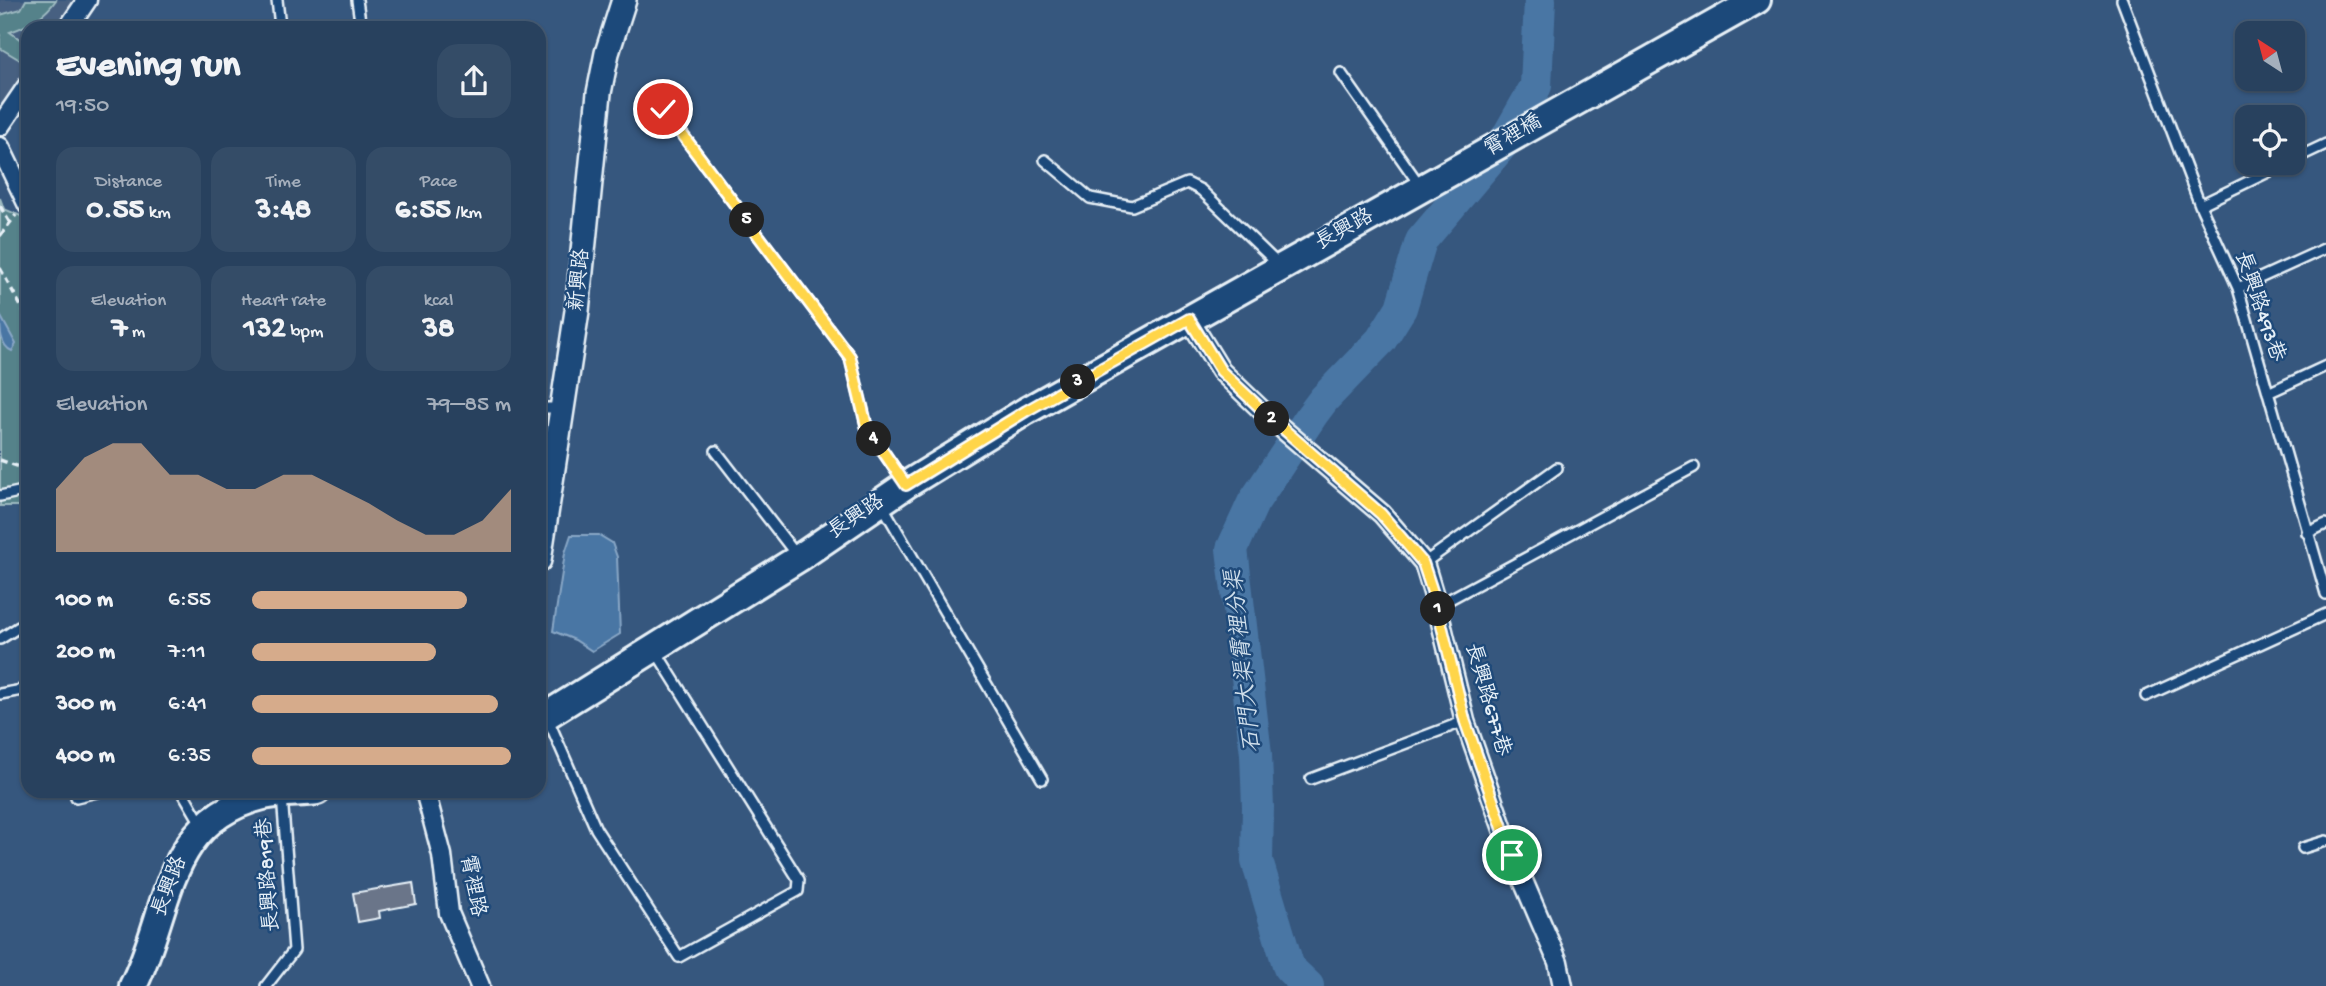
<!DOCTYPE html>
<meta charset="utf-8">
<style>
:root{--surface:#28415e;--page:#344c67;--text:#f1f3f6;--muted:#a5afbc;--line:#445a73;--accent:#d6ab8b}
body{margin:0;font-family:"Gochi Hand","LXGW WenKai TC",sans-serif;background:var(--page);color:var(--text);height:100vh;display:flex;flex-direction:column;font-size:26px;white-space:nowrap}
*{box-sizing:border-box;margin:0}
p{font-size:23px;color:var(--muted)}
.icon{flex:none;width:38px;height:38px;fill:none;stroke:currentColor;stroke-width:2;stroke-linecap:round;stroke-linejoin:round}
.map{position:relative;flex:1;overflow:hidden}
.details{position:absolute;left:21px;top:21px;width:525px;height:777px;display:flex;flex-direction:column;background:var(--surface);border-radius:21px;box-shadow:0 2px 5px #0004,0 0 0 2px var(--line)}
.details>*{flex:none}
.needle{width:46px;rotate:324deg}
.buttons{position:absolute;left:2235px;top:21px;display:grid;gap:14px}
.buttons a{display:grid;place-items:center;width:70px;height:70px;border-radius:14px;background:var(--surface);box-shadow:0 2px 5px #0004,0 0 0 2px var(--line);font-size:35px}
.pin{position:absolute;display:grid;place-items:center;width:60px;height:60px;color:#fff;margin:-30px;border:4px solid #fff;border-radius:50%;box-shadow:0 2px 7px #0007}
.km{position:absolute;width:35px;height:35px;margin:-18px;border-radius:50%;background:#222;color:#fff;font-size:19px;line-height:35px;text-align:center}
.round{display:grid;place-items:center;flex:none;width:74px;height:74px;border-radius:21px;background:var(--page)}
.overview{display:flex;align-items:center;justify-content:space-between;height:119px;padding:0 35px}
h1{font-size:38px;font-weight:700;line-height:52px}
.metrics{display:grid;grid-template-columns:repeat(3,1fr);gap:10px;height:119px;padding:7px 35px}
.metrics div{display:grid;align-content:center;border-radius:18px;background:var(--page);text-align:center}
.metrics b{font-size:30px;font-weight:700}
.metrics small{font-size:19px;font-weight:400}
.metrics p{font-size:19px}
.chart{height:196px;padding:14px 35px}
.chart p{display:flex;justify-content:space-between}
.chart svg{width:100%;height:126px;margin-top:7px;fill:var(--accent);opacity:.7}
ul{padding:0 35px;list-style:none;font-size:23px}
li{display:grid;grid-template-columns:112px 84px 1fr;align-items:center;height:52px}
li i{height:18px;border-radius:9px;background:var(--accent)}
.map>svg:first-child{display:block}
</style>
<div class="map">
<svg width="2326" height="986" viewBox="0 0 2326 986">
<rect width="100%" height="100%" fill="#36577e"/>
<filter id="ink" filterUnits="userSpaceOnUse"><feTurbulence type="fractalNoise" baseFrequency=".0143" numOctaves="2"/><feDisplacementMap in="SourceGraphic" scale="14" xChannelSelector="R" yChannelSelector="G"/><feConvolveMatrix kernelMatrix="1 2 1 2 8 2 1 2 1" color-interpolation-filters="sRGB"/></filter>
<g filter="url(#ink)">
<path fill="#466081" d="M 0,0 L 89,0 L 67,28 L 28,28 L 28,77 L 0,112 Z"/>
<path fill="#55828a" stroke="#9ebac1" stroke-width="2" d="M 26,0 L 56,0 C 45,16 28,26 10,32 L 28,45 L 28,50 L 20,60 L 0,48 L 0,15 L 21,9 Z
M 0,198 L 4,209 L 21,216 L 28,230 L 28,506 L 0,506 Z"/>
<path fill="#4976a4" stroke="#89a7c6" stroke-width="2" d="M 0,315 L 16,344 L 12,351 C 0,346 0,330 0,315 Z
M 571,535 L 599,535 L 612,543 L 617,557 L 620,634 L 592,651 L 575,640 L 553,631 L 565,553 Z"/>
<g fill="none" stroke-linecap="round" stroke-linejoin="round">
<path stroke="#4976a4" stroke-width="32" d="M 1308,986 L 1289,968 L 1257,861 L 1258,807 L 1256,754 L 1232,549 L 1253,503 L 1312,415 L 1324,399 L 1381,340 L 1401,308 L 1421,241 L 1503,144 L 1536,86 L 1540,0"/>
</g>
<path fill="#6a7589" stroke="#e8f1f8" stroke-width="2" d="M 413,883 L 416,904 L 379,911 L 380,918 L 358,922 L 353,893 Z"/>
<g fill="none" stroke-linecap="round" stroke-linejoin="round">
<defs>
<path id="service" d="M 277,0 L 280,26
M 357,0 L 360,21
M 2122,0 L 2200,205 L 2238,288 L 2326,594
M 1341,73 L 1421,187
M 663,109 L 850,357 L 867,428 L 905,484
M 1045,160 L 1090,198 L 1132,206 L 1187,183 L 1201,190 L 1280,266
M 2292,160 L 2326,144
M 2200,205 L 2287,163
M 2238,288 L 2326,248
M 2268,393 L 2326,366
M 539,408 L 561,408
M 716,451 L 798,557
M 0,496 L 28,490
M 881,503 L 1042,779
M 2307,533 L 2326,524
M 1424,563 L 1557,468
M 1437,606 L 1694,467
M 0,639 L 19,627
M 0,694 L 28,689
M 2146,696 L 2326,614
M 547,717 L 596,829 L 679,957 L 798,891 L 799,880 L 655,650
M 26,757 L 28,757
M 1311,779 L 1465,721
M 182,791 L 203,827
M 76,797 L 101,791
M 2303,848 L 2326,841
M 266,986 L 294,950 L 282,796"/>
<path id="minor" d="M 68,28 L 87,0
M 0,126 L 28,85
M 0,147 L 28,205
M 1189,319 L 1221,371 L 1271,419 L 1382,514 L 1424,563 L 1437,606 L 1465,721 L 1512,855 L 1558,962 L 1563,986
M 425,791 L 442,855 L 449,913 L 480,986"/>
<path id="tertiary" d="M 539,560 L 577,311 L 599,93 L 607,53 L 624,0"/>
<path id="secondary" d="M 539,720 L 799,558 L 906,485 L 1026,411 L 1757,0
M 133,986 C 171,911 163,820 263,796 C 280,792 299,793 317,791"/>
</defs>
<use href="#service" stroke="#e8f1f8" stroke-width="14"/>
<use href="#minor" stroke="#e8f1f8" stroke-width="23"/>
<use href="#tertiary" stroke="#e8f1f8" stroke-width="28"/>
<use href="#secondary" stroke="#e8f1f8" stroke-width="32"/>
<path stroke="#e8f1f8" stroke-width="3.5" stroke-dasharray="7 5" stroke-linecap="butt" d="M 0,206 L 10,223
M 0,236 L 16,215
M 0,268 L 28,319
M 0,460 L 28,470"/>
<use href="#service" stroke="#1f4a7a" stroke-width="9"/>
<use href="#minor" stroke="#1f4a7a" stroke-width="18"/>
<use href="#tertiary" stroke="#1f4a7a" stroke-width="23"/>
<use href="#secondary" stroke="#1f4a7a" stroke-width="26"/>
</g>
</g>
<g fill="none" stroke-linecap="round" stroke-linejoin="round" filter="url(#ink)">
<defs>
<path id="route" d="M 663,109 L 850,357 L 867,428 L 906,485 L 1026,411 L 1189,319 L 1221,371 L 1272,419 L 1381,514 L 1423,563 L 1437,606 L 1465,721 L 1512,855"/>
</defs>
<use href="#route" stroke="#fff" stroke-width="14"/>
<use href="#route" stroke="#ffd54a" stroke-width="9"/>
</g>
<g text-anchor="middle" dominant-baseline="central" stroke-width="5" stroke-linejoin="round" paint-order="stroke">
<g font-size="21" fill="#e8f1f8" stroke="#1f4a7a">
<text transform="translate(1514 137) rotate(-30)">霄裡橋</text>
<text transform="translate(1345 231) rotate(-29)">長興路</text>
<text transform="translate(581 280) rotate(-84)">新興路</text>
<text transform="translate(2258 307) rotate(71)">長興路493巷</text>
<text transform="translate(857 518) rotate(-34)">長興路</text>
<text transform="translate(1486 700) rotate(74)">長興路677巷</text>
<text transform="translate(270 875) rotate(-94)">長興路819巷</text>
<text transform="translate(471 886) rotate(79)">霄裡路</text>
<text transform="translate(171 887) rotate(-69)">長興路</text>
</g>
<g font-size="23" font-style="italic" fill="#d0dfeb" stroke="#1f4a7a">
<text transform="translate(1245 661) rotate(-96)">石門大渠霄裡分渠</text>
</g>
</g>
</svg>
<div class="buttons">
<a><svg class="needle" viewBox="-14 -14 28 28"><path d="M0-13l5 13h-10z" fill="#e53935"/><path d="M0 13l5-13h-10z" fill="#a5afbc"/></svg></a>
<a><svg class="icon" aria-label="locate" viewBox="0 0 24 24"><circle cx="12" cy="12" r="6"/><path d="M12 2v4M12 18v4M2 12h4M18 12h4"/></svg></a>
</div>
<div class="pin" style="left:1512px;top:855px;background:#1e9e55"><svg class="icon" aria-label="arrive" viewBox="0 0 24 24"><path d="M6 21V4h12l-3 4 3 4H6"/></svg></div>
<div class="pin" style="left:663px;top:109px;background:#d93025"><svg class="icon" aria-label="check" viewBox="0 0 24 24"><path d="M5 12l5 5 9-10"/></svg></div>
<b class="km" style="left:1438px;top:609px">1</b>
<b class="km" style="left:1272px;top:419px">2</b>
<b class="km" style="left:1078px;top:382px">3</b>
<b class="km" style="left:874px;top:439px">4</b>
<b class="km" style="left:747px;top:220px">5</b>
<section class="details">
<div class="overview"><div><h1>Evening run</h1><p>19:50</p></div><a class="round"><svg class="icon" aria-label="share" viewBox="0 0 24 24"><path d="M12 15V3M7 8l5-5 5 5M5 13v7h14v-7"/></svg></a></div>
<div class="metrics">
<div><p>Distance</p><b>0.55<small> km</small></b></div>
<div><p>Time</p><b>3:48</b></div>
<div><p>Pace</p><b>6:55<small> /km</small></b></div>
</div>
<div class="metrics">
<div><p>Elevation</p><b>7<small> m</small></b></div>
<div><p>Heart rate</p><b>132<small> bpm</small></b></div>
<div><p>kcal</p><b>38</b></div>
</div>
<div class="chart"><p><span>Elevation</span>79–85 m</p>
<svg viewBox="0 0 160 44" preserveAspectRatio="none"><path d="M0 44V22L10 11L20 6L30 6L40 17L50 17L60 22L70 22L80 17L90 17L100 22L110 27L120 33L130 38L140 38L150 33L160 22V44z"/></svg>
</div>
<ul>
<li><b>100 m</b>6:55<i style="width:83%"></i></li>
<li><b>200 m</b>7:11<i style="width:71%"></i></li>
<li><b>300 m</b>6:41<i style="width:95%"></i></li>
<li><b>400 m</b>6:35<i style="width:100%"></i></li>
</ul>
</section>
</div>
